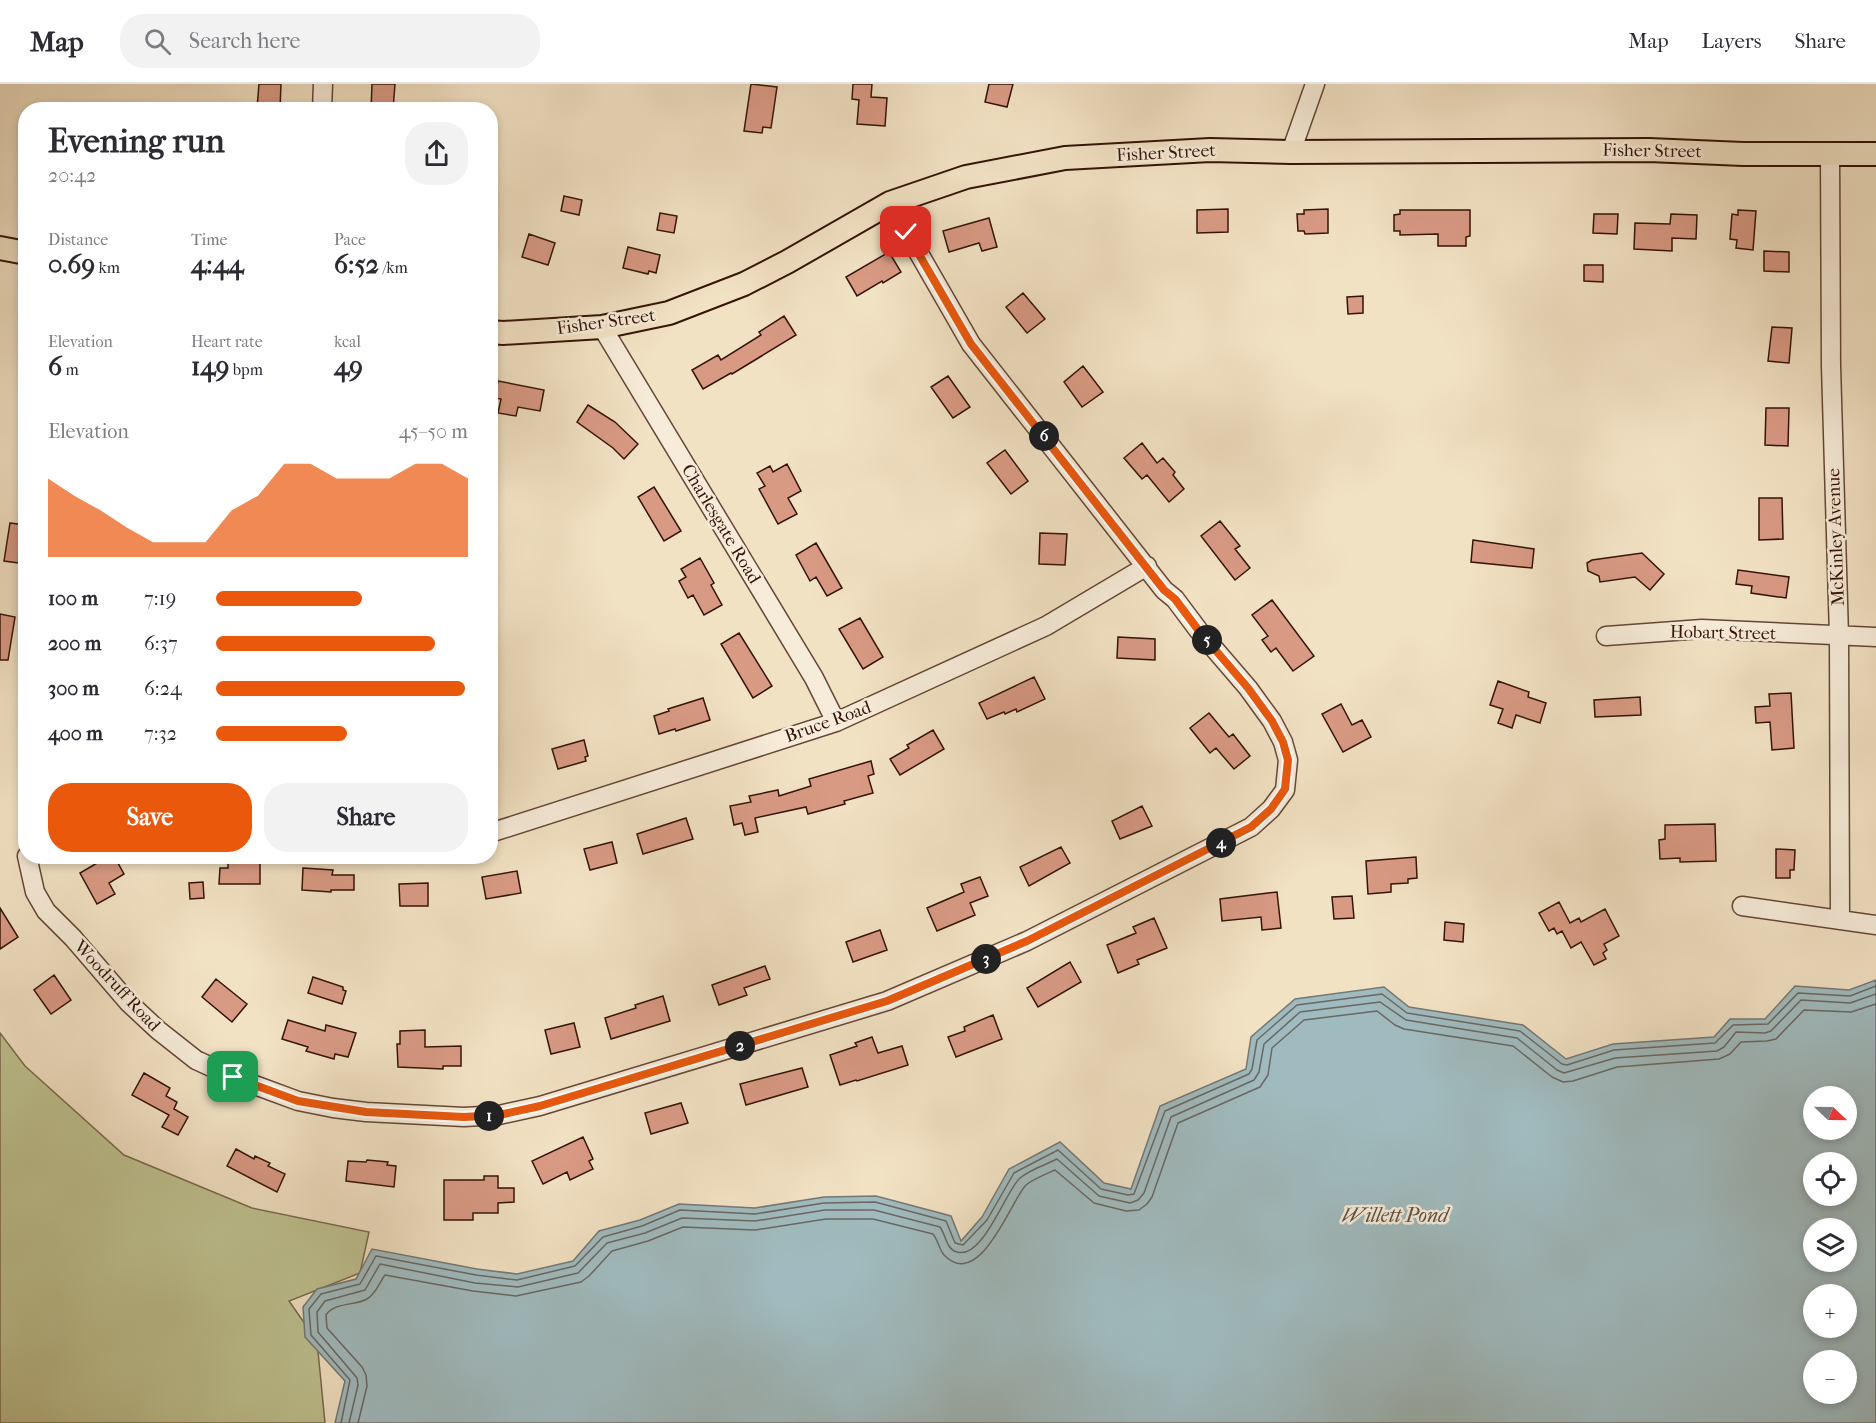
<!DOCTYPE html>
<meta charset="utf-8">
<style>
:root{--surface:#fff;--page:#f2f2f3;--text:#2b2b33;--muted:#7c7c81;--line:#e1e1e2;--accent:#ea580c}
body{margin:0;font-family:"IM FELL French Canon",serif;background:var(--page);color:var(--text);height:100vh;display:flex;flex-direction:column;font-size:22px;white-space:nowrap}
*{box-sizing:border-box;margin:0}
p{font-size:20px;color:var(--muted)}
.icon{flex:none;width:33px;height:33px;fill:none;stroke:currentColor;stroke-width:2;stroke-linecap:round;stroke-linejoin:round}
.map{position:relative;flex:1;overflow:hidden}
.drawer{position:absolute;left:18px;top:18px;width:480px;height:762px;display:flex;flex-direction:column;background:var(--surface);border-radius:24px;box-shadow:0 3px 9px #0003}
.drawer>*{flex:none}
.needle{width:39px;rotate:112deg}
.buttons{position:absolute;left:1803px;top:1002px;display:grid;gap:12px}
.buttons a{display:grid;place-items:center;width:54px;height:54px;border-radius:50%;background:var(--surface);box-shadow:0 3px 9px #0003;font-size:30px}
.pin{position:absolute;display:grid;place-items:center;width:51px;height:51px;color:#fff;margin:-26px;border-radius:12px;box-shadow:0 3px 9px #0006}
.km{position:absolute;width:30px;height:30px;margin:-15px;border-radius:50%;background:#222;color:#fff;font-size:16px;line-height:30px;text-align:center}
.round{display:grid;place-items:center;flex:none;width:63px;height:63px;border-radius:24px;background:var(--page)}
.overview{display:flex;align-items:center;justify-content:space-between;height:102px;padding:0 30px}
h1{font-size:33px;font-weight:700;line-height:45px}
.stats{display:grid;grid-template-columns:repeat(3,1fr);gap:9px;height:102px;padding:6px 30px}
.stats div{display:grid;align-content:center}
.stats b{font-size:26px;font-weight:700}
.stats small{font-size:16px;font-weight:400}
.stats p{font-size:16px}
.chart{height:168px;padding:12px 30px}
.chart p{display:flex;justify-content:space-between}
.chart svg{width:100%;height:108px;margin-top:6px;fill:var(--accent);opacity:.7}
.button{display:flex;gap:12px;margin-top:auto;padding:12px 30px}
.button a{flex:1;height:69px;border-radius:24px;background:var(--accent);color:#fff;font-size:24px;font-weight:700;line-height:69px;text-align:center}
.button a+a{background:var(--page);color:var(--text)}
ul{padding:0 30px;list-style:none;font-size:20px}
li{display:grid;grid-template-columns:96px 72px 1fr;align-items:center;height:45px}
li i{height:15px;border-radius:8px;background:var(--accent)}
header{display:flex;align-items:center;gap:36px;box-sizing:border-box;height:84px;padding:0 30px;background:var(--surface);border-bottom:2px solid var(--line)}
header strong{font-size:28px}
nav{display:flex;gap:33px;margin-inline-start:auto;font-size:21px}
.search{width:420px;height:54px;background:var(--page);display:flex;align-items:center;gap:15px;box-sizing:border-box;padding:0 21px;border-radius:24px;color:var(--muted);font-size:22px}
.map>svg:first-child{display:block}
</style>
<header>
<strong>Map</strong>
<div class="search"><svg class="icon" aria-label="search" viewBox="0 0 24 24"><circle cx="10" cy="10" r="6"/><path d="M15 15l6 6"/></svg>Search here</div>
<nav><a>Map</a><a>Layers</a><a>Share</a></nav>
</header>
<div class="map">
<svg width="1876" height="1339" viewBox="0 0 1876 1339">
<rect width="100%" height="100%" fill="#f2e2c4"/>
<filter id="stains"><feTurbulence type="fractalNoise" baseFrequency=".00333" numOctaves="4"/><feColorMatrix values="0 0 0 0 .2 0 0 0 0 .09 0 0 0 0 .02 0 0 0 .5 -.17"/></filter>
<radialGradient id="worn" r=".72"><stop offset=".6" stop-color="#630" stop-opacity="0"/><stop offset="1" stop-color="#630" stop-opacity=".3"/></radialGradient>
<path fill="#bfc291" stroke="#7a6a4c" stroke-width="1.5" d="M 0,949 L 25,982 L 124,1071 L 252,1124 L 369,1148 L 360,1189 L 289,1217 L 317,1257 L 325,1339 L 0,1339 Z"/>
<path fill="#a0bbbf" stroke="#757875" stroke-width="1.5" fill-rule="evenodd" d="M 1876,896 L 1876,1339 L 335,1339 L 345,1297 L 305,1253 L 303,1223 L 317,1205 L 356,1195 L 372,1165 L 477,1185 L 517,1190 L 573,1177 L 599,1147 L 640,1136 L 679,1120 L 755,1124 L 824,1113 L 876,1112 L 951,1132 L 961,1157 L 982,1133 L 1009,1085 L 1060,1058 L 1104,1099 L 1131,1105 L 1160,1022 L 1246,985 L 1251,953 L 1295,915 L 1384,903 L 1409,923 L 1523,941 L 1566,975 L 1613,960 L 1714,953 L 1730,935 L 1765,935 L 1795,902 L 1849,906 ZM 1814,1012 L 1846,1012 L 1846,1046 L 1814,1046 ZM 1814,1078 L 1846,1078 L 1846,1112 L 1814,1112 ZM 1814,1144 L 1846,1144 L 1846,1178 L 1814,1178 ZM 1814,1210 L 1846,1210 L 1846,1244 L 1814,1244 ZM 1814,1276 L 1846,1276 L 1846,1310 L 1814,1310 Z"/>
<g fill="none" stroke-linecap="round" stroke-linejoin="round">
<path stroke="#6a6762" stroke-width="1.5" d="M 341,1339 L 350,1296 L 311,1251 L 309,1225 L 321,1210 L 360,1200 L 376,1172 L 476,1191 L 517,1196 L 575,1182 L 603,1153 L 642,1142 L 680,1126 L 755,1130 L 824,1119 L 875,1118 L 946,1137 L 955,1159 L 963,1161 L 987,1136 L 1014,1089 L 1058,1066 L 1101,1105 L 1128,1111 L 1134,1110 L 1165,1027 L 1249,990 L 1252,985 L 1257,956 L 1297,921 L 1382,910 L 1407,929 L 1520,947 L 1562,980 L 1567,981 L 1614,966 L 1715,959 L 1733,941 L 1768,940 L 1798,909 L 1850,912 L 1876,902
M 349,1339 L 358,1301 L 357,1294 L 318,1248 L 317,1228 L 325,1217 L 365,1206 L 380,1180 L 475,1199 L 518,1203 L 578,1189 L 607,1159 L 645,1149 L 682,1134 L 755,1137 L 825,1126 L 874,1126 L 940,1143 C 946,1151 946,1165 957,1168 C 983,1176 1006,1106 1020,1094 C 1029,1086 1045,1081 1057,1075 L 1099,1112 L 1130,1119 L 1138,1116 L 1144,1109 L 1171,1033 L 1254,996 L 1259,988 L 1264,960 L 1300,928 L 1380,918 L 1406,936 L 1517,954 L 1557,986 L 1564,989 L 1615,974 L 1717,967 L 1724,963 L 1736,948 L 1765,949 L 1771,947 L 1801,916 L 1850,919 L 1876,910
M 358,1339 L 367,1302 L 366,1291 L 362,1283 L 327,1244 L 326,1231 C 334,1218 355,1222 367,1215 C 376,1210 379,1199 385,1191 L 473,1207 L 516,1212 L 581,1198 L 589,1192 L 612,1167 L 648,1157 L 683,1143 L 755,1146 L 826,1135 L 873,1135 L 933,1150 C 938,1156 939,1165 944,1171 C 980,1208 1011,1116 1026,1101 C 1033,1095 1046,1090 1055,1086 L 1094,1119 L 1126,1127 L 1139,1126 L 1147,1120 L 1152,1113 L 1178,1039 L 1260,1003 L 1268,991 L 1272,964 L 1304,936 L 1377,927 L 1395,941 L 1404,945 L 1513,962 L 1552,993 L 1563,998 L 1573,997 L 1617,983 L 1719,975 L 1730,970 L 1741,958 L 1767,957 L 1776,955 L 1804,926 L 1851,928 L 1876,920"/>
</g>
<path fill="#d99a84" stroke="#341306" stroke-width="1.5" d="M 259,0 L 281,0 L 280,25 L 257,24 Z
M 372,0 L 395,0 L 393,26 L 371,26 Z
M 751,0 L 777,3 L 771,44 L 763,43 L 762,49 L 744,47 Z
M 853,0 L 872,0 L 871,13 L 887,14 L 885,42 L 857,40 L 859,16 L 852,15 Z
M 989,0 L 1013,0 L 1007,23 L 985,18 Z
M 564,112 L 582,116 L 579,131 L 561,127 Z
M 1228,125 L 1228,148 L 1197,149 L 1197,126 Z
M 1328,125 L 1328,149 L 1305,150 L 1304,147 L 1298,147 L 1297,130 L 1304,130 L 1304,126 Z
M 1400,126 L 1470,126 L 1470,152 L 1466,153 L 1466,162 L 1438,162 L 1438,150 L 1400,151 L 1400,147 L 1394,147 L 1394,131 L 1400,130 Z
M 1738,126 L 1756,127 L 1753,166 L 1736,164 L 1737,156 L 1730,155 L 1732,130 L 1738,131 Z
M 660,129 L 677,132 L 674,149 L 657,146 Z
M 1594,130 L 1618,130 L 1617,150 L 1593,149 Z
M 1671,130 L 1697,131 L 1696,155 L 1672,154 L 1672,167 L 1634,165 L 1635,139 L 1670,140 Z
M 989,134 L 997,163 L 982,167 L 979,159 L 949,168 L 943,147 Z
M 529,150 L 555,159 L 548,181 L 522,173 Z
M 628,163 L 660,171 L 656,189 L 649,187 L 648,190 L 623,184 Z
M 1764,167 L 1789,168 L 1789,188 L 1764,187 Z
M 889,168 L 901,188 L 883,199 L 882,197 L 857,212 L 846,193 Z
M 1584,181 L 1603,181 L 1603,198 L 1584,197 Z
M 1023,209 L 1045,235 L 1027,249 L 1006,223 Z
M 1363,212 L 1363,229 L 1348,230 L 1347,213 Z
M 784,232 L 796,251 L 732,290 L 731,289 L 703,305 L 692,286 L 718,271 L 721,276 L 761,251 L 759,248 Z
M 1772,243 L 1792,244 L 1789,279 L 1768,277 Z
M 1083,282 L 1103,308 L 1082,323 L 1064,298 Z
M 948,292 L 970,323 L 953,334 L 931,303 Z
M 498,297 L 544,306 L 540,327 L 518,323 L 516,332 L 498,329 L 501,315 L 495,314 Z
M 588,321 L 615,338 L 638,360 L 624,375 L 613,364 L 577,338 Z
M 1766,324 L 1789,324 L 1788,362 L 1765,361 Z
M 1142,359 L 1157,379 L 1163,374 L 1175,388 L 1173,391 L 1184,405 L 1169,418 L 1147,391 L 1142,395 L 1124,374 Z
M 1005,366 L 1028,397 L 1011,410 L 987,379 Z
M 787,380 L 801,407 L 788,414 L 797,430 L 778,440 L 759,405 L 765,402 L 757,389 L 770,382 L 773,388 Z
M 654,403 L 681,447 L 664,457 L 638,413 Z
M 1759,414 L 1782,414 L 1783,455 L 1759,456 Z
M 1220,437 L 1240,462 L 1235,465 L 1250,484 L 1235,496 L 1201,452 Z
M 10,439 L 26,441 L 26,480 L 4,477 Z
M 1040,449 L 1067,450 L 1065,481 L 1039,480 Z
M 1473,456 L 1534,465 L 1532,484 L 1471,478 Z
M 816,459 L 842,504 L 827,512 L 816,493 L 810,497 L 796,471 Z
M 1642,469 L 1664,490 L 1650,506 L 1635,493 L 1600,498 L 1599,492 L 1588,487 L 1587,479 L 1592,476 Z
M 700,474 L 714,499 L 711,501 L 722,521 L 704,531 L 693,511 L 688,514 L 679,497 L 686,493 L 681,485 Z
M 1738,486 L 1789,493 L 1786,514 L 1751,509 L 1752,502 L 1736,500 Z
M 1272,516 L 1314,572 L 1293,587 L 1276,564 L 1271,568 L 1262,556 L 1268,552 L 1252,531 Z
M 0,530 L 15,533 L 8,576 L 0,576 Z
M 860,534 L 883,573 L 863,585 L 839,545 Z
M 739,549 L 772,602 L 753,614 L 721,560 Z
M 1118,553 L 1155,555 L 1155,576 L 1117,574 Z
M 1034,593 L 1045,615 L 1017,628 L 1016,625 L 1005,630 L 1004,628 L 987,635 L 979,619 Z
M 1498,597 L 1529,608 L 1528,613 L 1546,619 L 1540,639 L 1516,631 L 1512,644 L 1498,639 L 1503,625 L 1490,621 Z
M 1791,609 L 1794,664 L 1772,666 L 1770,638 L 1756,639 L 1755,623 L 1770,622 L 1769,610 Z
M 1640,613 L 1641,631 L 1595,633 L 1594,616 Z
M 703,614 L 710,636 L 676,647 L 675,645 L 659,650 L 654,632 L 669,627 L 668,625 Z
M 1341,620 L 1352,641 L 1362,636 L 1371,653 L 1343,668 L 1322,630 Z
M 1209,629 L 1229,653 L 1233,650 L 1250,672 L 1234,685 L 1216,664 L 1210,669 L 1190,644 Z
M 933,646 L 944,665 L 900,691 L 890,675 L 909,664 L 907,661 Z
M 584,656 L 588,672 L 585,673 L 586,677 L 558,685 L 552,665 Z
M 871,677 L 874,690 L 868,692 L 873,709 L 844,717 L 845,720 L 808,730 L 806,723 L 755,734 L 758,748 L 745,751 L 742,739 L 734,741 L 730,722 L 751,718 L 749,712 L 778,706 L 779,712 L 811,702 L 809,695 Z
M 1142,722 L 1152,742 L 1120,755 L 1112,737 Z
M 686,734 L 693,755 L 643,770 L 637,750 Z
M 1715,740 L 1716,777 L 1680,778 L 1680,774 L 1660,775 L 1659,756 L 1665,755 L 1665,741 Z
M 612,758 L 617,779 L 590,786 L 584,765 Z
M 1061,763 L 1070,779 L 1029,802 L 1020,783 Z
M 1776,765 L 1795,766 L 1794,786 L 1790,786 L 1790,794 L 1776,794 Z
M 109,772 L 114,772 L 124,790 L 109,799 L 115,810 L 97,820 L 80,789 Z
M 1416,773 L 1417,794 L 1408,795 L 1408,799 L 1391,800 L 1391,808 L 1368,810 L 1366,777 Z
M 228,777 L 260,777 L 260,800 L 219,800 L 220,784 L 228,784 Z
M 303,784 L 333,786 L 332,791 L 354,791 L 354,806 L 331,806 L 331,808 L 302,806 Z
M 517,787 L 521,809 L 486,815 L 482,793 Z
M 980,793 L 988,812 L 970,819 L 975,831 L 937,847 L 927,824 L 964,808 L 961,800 Z
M 203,798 L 204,814 L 190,815 L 189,799 Z
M 428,799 L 428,822 L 400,822 L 399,800 Z
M 1277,808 L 1281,844 L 1262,846 L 1261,833 L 1222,837 L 1220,815 Z
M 1352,812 L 1354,834 L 1334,835 L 1332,813 Z
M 1559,818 L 1570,839 L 1579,834 L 1581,838 L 1605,825 L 1619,852 L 1604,860 L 1607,866 L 1603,869 L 1606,875 L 1594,881 L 1581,858 L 1571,864 L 1562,847 L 1557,850 L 1554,844 L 1549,847 L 1539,829 Z
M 0,824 L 18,853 L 0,865 Z
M 1154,834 L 1167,864 L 1137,876 L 1139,880 L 1118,889 L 1107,861 L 1136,849 L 1133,843 Z
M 1445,838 L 1464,840 L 1463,858 L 1444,856 Z
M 880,846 L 887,866 L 853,878 L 846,858 Z
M 1070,878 L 1081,898 L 1038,923 L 1027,904 Z
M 765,882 L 770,895 L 744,904 L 747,911 L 719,921 L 712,901 Z
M 54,891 L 71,916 L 51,930 L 34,906 Z
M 313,893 L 343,903 L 343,906 L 346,907 L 342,920 L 308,909 Z
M 216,895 L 247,920 L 232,938 L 202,913 Z
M 663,912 L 670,937 L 611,955 L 605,934 L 636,924 L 635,921 Z
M 993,931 L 1002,955 L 956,973 L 948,953 L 965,947 L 964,943 Z
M 288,936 L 325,947 L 326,941 L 356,949 L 348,973 L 335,970 L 334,975 L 306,967 L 308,963 L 282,955 Z
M 574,939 L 580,963 L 551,970 L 545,946 Z
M 425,946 L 425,963 L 461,962 L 461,982 L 443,982 L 443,985 L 398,983 L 397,960 L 400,960 L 400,947 Z
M 872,953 L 878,969 L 902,962 L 908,981 L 857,997 L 856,996 L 840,1001 L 830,971 L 857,962 L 855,959 Z
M 802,984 L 808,1003 L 746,1021 L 740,1000 Z
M 144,989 L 170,1004 L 166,1012 L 177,1018 L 174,1025 L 188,1033 L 178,1051 L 162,1043 L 169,1031 L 132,1011 Z
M 681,1019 L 688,1039 L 651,1050 L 645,1029 Z
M 583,1053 L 593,1075 L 589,1077 L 593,1085 L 570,1096 L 567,1088 L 543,1100 L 532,1077 Z
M 236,1065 L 254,1075 L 255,1072 L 270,1079 L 268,1082 L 285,1090 L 277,1108 L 227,1082 Z
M 367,1076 L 388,1078 L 387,1081 L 396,1082 L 394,1103 L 346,1097 L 348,1077 L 366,1078 Z
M 484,1092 L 498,1092 L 498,1104 L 514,1104 L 514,1118 L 498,1119 L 498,1129 L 473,1129 L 473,1136 L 444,1136 L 444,1096 L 484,1096 Z"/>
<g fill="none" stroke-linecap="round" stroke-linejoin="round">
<defs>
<path id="minor" d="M 322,26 L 323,0
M 1291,68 L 1315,0
M 1830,71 L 1831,282 L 1839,552 L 1840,836
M 602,243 L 814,594 L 836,638
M 1606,552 L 1702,545 L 1876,553
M 490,749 L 836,638 L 1046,542 L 1147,482
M 27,772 L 35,808 L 46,827 L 73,854 L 128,918 L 158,946 L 196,976 L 233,993 L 298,1017 L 333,1024 L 366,1028 L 464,1033 L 499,1031 L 540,1022 L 887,917 L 1027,857 L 1251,743 L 1271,725 L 1285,706 L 1288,676 L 1283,658 L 1272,637 L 1248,604 L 1199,547 L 1175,515 L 1164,506 L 971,260 L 890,119
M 1742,822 L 1876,841"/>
<path id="major" d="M 0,164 L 26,169
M 490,248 L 503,249 L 602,243 L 669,229 L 744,200 L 787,178 L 890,119 L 966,93 L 1065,74 L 1210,66 L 1291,68 L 1649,66 L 1743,70 L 1876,70"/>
</defs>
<use href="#minor" stroke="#644736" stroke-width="21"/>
<use href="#major" stroke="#341306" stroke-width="26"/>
<use href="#minor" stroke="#f7ecd9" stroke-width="18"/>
<use href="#major" stroke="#f2e2c4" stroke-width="22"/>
</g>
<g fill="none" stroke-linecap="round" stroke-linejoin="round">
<defs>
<path id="route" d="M 233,993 L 298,1017 L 366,1028 L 464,1033 L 499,1031 L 540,1022 L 887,917 L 1027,857 L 1251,743 L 1271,725 L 1285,705 L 1288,676 L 1283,658 L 1272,637 L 1248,604 L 1199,547 L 1175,515 L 1164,506 L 971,260 L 906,148"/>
</defs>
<use href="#route" stroke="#fff" stroke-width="12"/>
<use href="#route" stroke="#ea580c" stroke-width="8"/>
</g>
<g text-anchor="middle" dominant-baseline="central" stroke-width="5" stroke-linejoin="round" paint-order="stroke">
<g font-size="18" fill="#341306" stroke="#f7ecd9">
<text transform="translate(1652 67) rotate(1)">Fisher Street</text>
<text transform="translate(1166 69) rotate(-3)">Fisher Street</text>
<text transform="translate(606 238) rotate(-8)">Fisher Street</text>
<text transform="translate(721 440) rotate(59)">Charlesgate Road</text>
<text transform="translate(1836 453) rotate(-92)">McKinley Avenue</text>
<text transform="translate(1723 549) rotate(1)">Hobart Street</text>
<text transform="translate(828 638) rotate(-20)">Bruce Road</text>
<text transform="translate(117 902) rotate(47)">Woodruff Road</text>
</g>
<g font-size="20" font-style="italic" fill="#5a4e47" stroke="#f7ecd9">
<text x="1395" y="1131">Willett Pond</text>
</g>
</g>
<rect width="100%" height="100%" filter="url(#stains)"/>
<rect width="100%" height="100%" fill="url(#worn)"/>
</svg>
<div class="buttons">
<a><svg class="needle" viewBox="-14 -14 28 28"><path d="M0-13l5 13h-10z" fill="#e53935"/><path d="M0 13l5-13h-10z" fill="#7c7c81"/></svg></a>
<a><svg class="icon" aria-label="locate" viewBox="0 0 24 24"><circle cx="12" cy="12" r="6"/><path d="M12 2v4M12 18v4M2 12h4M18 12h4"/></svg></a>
<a><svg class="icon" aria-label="layers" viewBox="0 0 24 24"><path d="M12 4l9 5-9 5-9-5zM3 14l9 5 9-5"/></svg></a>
<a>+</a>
<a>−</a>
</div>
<div class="pin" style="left:233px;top:993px;background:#1e9e55"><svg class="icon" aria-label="arrive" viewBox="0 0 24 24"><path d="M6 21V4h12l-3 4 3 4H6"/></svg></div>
<div class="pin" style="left:906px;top:148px;background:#d93025"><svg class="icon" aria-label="check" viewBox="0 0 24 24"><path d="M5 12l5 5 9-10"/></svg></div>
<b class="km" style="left:489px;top:1032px">1</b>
<b class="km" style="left:740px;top:962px">2</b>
<b class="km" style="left:986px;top:875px">3</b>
<b class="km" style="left:1221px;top:759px">4</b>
<b class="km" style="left:1207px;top:556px">5</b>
<b class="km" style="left:1044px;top:352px">6</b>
<section class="drawer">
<div class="overview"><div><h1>Evening run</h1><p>20:42</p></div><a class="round"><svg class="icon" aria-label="share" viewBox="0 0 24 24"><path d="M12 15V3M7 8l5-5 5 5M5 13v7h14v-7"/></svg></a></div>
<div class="stats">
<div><p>Distance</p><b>0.69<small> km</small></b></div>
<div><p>Time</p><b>4:44</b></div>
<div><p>Pace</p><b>6:52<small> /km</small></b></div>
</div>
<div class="stats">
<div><p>Elevation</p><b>6<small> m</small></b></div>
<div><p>Heart rate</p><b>149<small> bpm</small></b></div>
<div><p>kcal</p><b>49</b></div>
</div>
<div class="chart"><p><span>Elevation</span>45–50 m</p>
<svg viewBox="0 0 160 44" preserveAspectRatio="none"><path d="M0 44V12L10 19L20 25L30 32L40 38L50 38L60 38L70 25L80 19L90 6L100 6L110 12L120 12L130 12L140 6L150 6L160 12V44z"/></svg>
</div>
<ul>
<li><b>100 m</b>7:19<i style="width:58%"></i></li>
<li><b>200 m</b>6:37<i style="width:87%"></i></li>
<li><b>300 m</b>6:24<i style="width:99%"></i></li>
<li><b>400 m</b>7:32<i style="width:52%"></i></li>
</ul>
<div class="button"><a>Save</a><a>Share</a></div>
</section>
</div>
